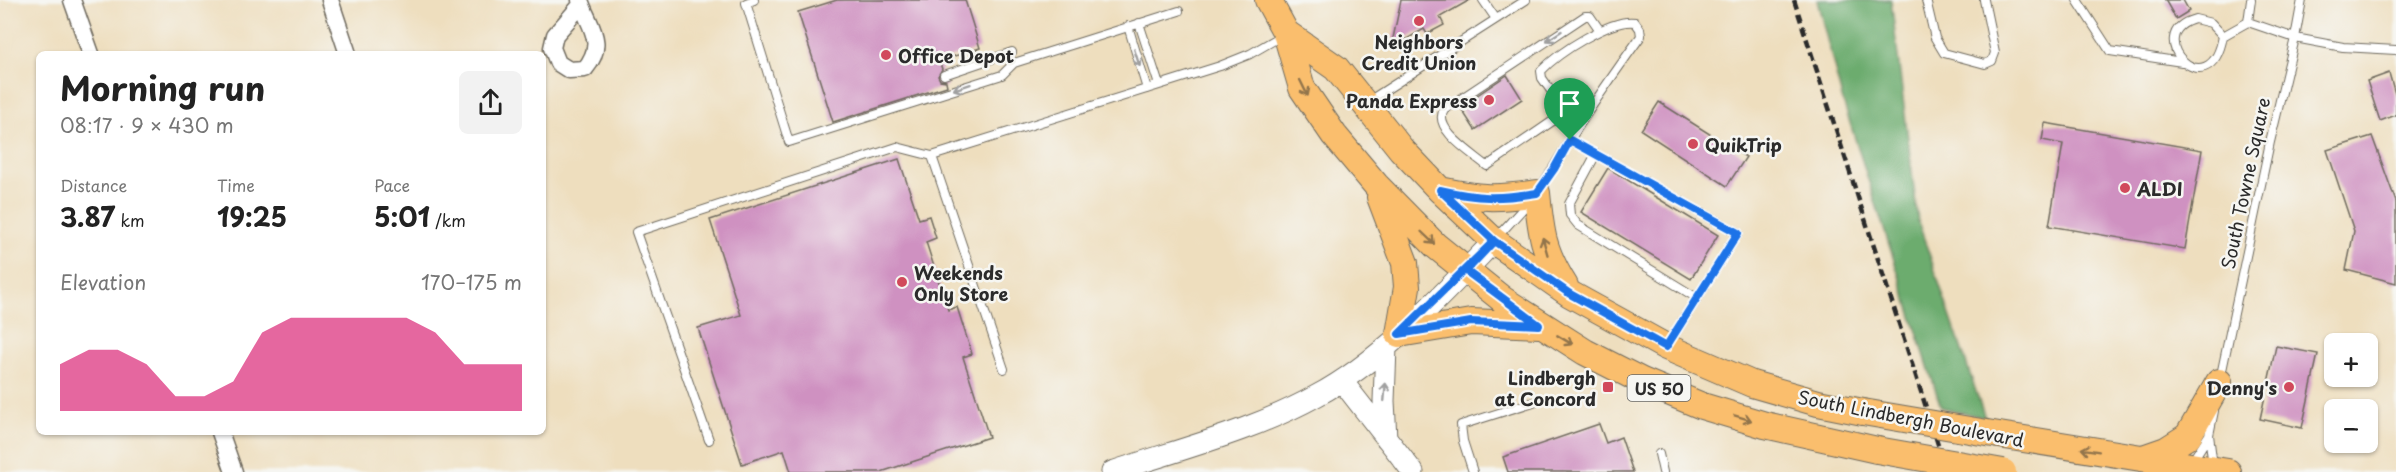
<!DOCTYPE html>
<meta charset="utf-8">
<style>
:root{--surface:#fff;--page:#f2f2f2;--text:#222;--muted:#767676;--accent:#db2777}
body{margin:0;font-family:"Playpen Sans",sans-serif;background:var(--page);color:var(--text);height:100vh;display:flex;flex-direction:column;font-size:22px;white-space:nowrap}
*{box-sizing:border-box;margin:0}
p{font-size:20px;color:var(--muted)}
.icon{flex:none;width:33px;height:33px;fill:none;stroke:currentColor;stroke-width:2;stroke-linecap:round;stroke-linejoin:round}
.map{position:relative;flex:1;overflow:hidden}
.details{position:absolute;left:36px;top:51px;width:510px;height:384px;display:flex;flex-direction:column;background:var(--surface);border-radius:9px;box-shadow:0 2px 4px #0004}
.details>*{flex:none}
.tools{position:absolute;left:2324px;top:333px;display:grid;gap:12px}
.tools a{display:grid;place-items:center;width:54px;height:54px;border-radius:9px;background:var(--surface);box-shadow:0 2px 4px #0004;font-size:30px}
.pin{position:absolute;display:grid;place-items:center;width:51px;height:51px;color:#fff;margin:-62px -26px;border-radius:50% 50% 50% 0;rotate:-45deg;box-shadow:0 0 6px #0007}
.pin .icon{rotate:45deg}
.round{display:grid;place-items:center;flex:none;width:63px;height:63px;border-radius:9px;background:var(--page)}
.overview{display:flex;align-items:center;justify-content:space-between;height:102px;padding:0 24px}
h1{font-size:33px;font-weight:700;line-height:45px}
.stats{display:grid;grid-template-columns:repeat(3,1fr);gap:9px;height:102px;padding:6px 24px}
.stats div{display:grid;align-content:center}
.stats b{font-size:26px;font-weight:700}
.stats small{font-size:16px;font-weight:400}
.stats p{font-size:16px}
.chart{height:168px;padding:12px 24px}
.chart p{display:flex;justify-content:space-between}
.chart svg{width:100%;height:108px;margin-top:6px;fill:var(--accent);opacity:.7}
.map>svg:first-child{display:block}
</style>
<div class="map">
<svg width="2396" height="472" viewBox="0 0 2396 472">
<rect width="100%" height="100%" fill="#f6f6f2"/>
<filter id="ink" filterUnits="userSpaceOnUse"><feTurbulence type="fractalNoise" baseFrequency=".0167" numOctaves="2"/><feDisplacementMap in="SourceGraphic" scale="12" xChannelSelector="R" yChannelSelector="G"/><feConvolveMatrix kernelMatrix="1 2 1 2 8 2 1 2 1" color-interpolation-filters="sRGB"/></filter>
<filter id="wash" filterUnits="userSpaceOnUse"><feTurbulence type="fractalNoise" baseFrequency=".008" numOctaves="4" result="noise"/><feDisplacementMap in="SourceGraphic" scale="24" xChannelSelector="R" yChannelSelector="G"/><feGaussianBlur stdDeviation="1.35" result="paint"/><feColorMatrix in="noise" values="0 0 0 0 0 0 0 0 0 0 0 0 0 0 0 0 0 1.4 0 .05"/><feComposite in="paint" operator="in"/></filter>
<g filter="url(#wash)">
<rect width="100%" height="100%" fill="#eedebe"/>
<path fill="#6cac6e" stroke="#4c6c4c" stroke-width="1.5" d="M 1817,0 L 1891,0 L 1918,221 L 1985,418 L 1941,407 L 1842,98 Z"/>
<g id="blocks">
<path fill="#cf91c1" d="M 837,0 L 965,0 L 980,48 L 939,61 L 942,69 L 938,76 L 940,80 L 946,81 L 947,86 L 833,122 L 798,12 Z
M 1401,0 L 1470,0 L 1440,17 L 1444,25 L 1427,34 L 1424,29 L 1391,48 Z
M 2165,0 L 2183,0 L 2189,11 L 2176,19 Z
M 2389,73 L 2396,97 L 2396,115 L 2380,121 L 2367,81 Z
M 1507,75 L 1522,99 L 1475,130 L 1460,107 Z
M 1659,102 L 1746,157 L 1727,186 L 1641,130 Z
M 2045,123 L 2202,150 L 2185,249 L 2049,226 L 2063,144 L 2042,140 Z
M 2372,136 L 2396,202 L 2396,283 L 2346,270 L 2354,231 L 2327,150 Z
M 899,159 L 919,219 L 929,216 L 936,238 L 926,242 L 948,310 L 957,307 L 972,354 L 963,357 L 989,437 L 881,472 L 791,472 L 784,450 L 742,464 L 698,328 L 741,315 L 710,220 Z
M 1608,168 L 1718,235 L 1691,279 L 1581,212 Z
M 2276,346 L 2318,354 L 2302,428 L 2260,419 Z
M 1599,424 L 1606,443 L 1621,437 L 1633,472 L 1508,472 L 1503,457 Z"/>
</g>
</g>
<g filter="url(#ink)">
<use href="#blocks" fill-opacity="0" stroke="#6f6a5e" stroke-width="1.5"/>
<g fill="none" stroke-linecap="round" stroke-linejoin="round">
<defs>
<path id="service" d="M 754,0 L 746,3 L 789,142 L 1002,75 L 1014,63 L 1179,11
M 1483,0 L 1496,19
M 1926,0 L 1935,38 L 1944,53 L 1985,64 L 1992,61 L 1995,53 L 1984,0
M 2077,0 L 2110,51 L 2182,62
M 2195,19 L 2211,23 L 2223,36 C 2210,110 2139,34 2195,19 Z
M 2248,22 L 2251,0
M 1139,23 L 1159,85
M 1128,26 L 1147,89
M 2223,36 L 2248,22 L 2295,38 L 2302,0
M 944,75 L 1012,52
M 1367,102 L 1526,0
M 1566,112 L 1487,166 C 1473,154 1432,129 1444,110 L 1585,16 L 1590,16 L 1599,29
M 1570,140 L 1738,233 L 1668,344
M 1596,154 L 1569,204 L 1570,215 L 1578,225 L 1697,298
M 932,156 L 1004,369
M 1538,191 C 1552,172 1562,152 1575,132 C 1596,99 1618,68 1641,36 L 1640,29 L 1635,22 C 1611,18 1558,53 1541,71 L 1542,78 L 1566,112 L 1579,126
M 1496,238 L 1530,201
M 2220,380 L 2270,142 L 2295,38 L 2343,47 L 2396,50
M 709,440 L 636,232 L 897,147 L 932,156 L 1220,66 L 1250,54 L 1283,35
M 1659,454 L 1663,472
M 2191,463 L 2209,435
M 2213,466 L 2209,435 L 2214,411
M 1473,472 L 1463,441 L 1461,425 L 1543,399"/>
<path id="minor" d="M 72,0 L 91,54
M 330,0 L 348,54
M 580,0 C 589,27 607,42 585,69 L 569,70 L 558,63 L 552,48 L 555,35 L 581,5
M 220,432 L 234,472"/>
<path id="tertiary" d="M 1342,381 L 1413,472
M 1386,438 L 1384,401 L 1386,347
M 1112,472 C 1180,449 1253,431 1316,396 C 1382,361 1443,294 1494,241"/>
<path id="primary" d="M 1268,0 L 1286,33 L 1302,88 L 1334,135 L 1376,185 L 1436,246 L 1502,299 L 1585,352 L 1642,381 L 1702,406 L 1765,425 L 1877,450
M 1286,33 L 1336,68 L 1401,149 L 1440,190 L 1494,241 L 1570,294 L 1666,347 L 1752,384 L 1818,403 L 1863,412
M 1440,190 C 1479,199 1498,199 1537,193 C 1541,234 1543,251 1565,286
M 1380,197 L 1405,263 L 1407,287 L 1399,334 L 1471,322 L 1539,325
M 1999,435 L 2228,472
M 2143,458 L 2166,450 L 2188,436 L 2219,382"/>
</defs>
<use href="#service" stroke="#6f6a5e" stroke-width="10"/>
<use href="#minor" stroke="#6f6a5e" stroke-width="19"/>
<use href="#tertiary" stroke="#6f6a5e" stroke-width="23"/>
<use href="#primary" stroke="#6f6a5e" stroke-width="28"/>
<use href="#service" stroke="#fff" stroke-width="8"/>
<use href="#minor" stroke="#fff" stroke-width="16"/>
<use href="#tertiary" stroke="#fff" stroke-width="21"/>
<use href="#primary" stroke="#fabe6d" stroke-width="26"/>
<path stroke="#2b2b2b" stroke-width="4.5" stroke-dasharray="9 4.5" stroke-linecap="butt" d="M 1794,0 L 1947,472"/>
<defs>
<path id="primary-bridge" d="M 1863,412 L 1999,435
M 1877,450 L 2003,472"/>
</defs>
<use href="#primary-bridge" stroke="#6f6a5e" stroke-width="28" stroke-linecap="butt"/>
<use href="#primary-bridge" stroke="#fabe6d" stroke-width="26"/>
</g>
<defs><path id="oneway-shaft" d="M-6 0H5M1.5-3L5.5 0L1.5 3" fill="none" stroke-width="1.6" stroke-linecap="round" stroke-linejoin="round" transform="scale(1.5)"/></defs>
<g stroke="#a0a0a0">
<use href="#oneway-shaft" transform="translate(1554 36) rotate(147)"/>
<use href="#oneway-shaft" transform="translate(1137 58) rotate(72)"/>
<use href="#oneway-shaft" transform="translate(962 87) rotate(162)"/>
<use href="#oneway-shaft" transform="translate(1385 392) rotate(-85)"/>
</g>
<g stroke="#92744c">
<use href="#oneway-shaft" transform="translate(1304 88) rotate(64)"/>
<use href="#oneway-shaft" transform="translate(1428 238) rotate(44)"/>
<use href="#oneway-shaft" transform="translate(1545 246) rotate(-106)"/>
<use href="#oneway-shaft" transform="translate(1565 340) rotate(31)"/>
<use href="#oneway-shaft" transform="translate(1743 418) rotate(17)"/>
<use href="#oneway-shaft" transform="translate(2090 450) rotate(-171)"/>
</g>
</g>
<g fill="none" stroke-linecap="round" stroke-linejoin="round" filter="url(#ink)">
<defs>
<path id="route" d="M 1570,140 L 1554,169 L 1537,193 C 1498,199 1479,199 1440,190 L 1494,241 L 1399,334 L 1471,322 L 1539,325 L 1466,271 L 1494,241 L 1570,294 L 1666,347 L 1738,233 L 1570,140"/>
</defs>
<use href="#route" stroke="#fff" stroke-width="12"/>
<use href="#route" stroke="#1a73e8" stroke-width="8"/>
</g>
<g fill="#d1495b" stroke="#f6f6f2" stroke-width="2">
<circle cx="1419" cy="21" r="6"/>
<circle cx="886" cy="55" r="6"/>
<circle cx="1489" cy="100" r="6"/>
<circle cx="1693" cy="144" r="6"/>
<circle cx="2125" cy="188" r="6"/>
<circle cx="902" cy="282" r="6"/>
<rect x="1602" y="381" width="12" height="12" rx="3"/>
<circle cx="2289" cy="387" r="6"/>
</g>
<g text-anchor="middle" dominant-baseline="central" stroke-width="5" stroke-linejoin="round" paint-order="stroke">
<rect fill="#f6f6f2" stroke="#686867" stroke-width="1.5" x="1627.5" y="375" width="63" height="26" rx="4.5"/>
<g font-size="16" font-weight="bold" fill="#2b2b2b">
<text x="1659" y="388">US 50</text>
</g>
<g font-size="18" font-weight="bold" fill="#2b2b2b" stroke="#f6f6f2" text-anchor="start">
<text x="1419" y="41" text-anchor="middle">Neighbors<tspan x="1419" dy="21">Credit Union</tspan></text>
<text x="898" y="55">Office Depot</text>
<text x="1477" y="100" text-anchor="end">Panda Express</text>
<text x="1705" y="144">QuikTrip</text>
<text x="2137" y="188">ALDI</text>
<text x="914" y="272">Weekends<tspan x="914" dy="21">Only Store</tspan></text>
<text x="1596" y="377" text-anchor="end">Lindbergh<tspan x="1596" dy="21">at Concord</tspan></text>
<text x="2277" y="387" text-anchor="end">Denny's</text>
</g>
<g font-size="18" fill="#2b2b2b" stroke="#f6f6f2">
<text transform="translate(2245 183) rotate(-78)">South Towne Square</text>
<text transform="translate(1911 418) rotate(11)">South Lindbergh Boulevard</text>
</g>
</g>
</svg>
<div class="tools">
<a>+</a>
<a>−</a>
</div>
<div class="pin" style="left:1570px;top:140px;background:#1e9e55"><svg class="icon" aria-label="arrive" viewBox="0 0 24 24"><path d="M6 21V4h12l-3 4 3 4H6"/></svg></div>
<section class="details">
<div class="overview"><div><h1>Morning run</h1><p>08:17 · 9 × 430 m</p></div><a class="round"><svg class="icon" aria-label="share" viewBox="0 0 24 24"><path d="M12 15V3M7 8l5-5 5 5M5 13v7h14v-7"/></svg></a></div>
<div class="stats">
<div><p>Distance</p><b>3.87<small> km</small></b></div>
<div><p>Time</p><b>19:25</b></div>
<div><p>Pace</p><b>5:01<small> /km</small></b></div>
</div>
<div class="chart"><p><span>Elevation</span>170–175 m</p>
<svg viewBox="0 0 160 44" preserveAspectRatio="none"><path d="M0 44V25L10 19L20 19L30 25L40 38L50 38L60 32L70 12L80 6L90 6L100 6L110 6L120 6L130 12L140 25L150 25L160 25V44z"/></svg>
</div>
</section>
</div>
